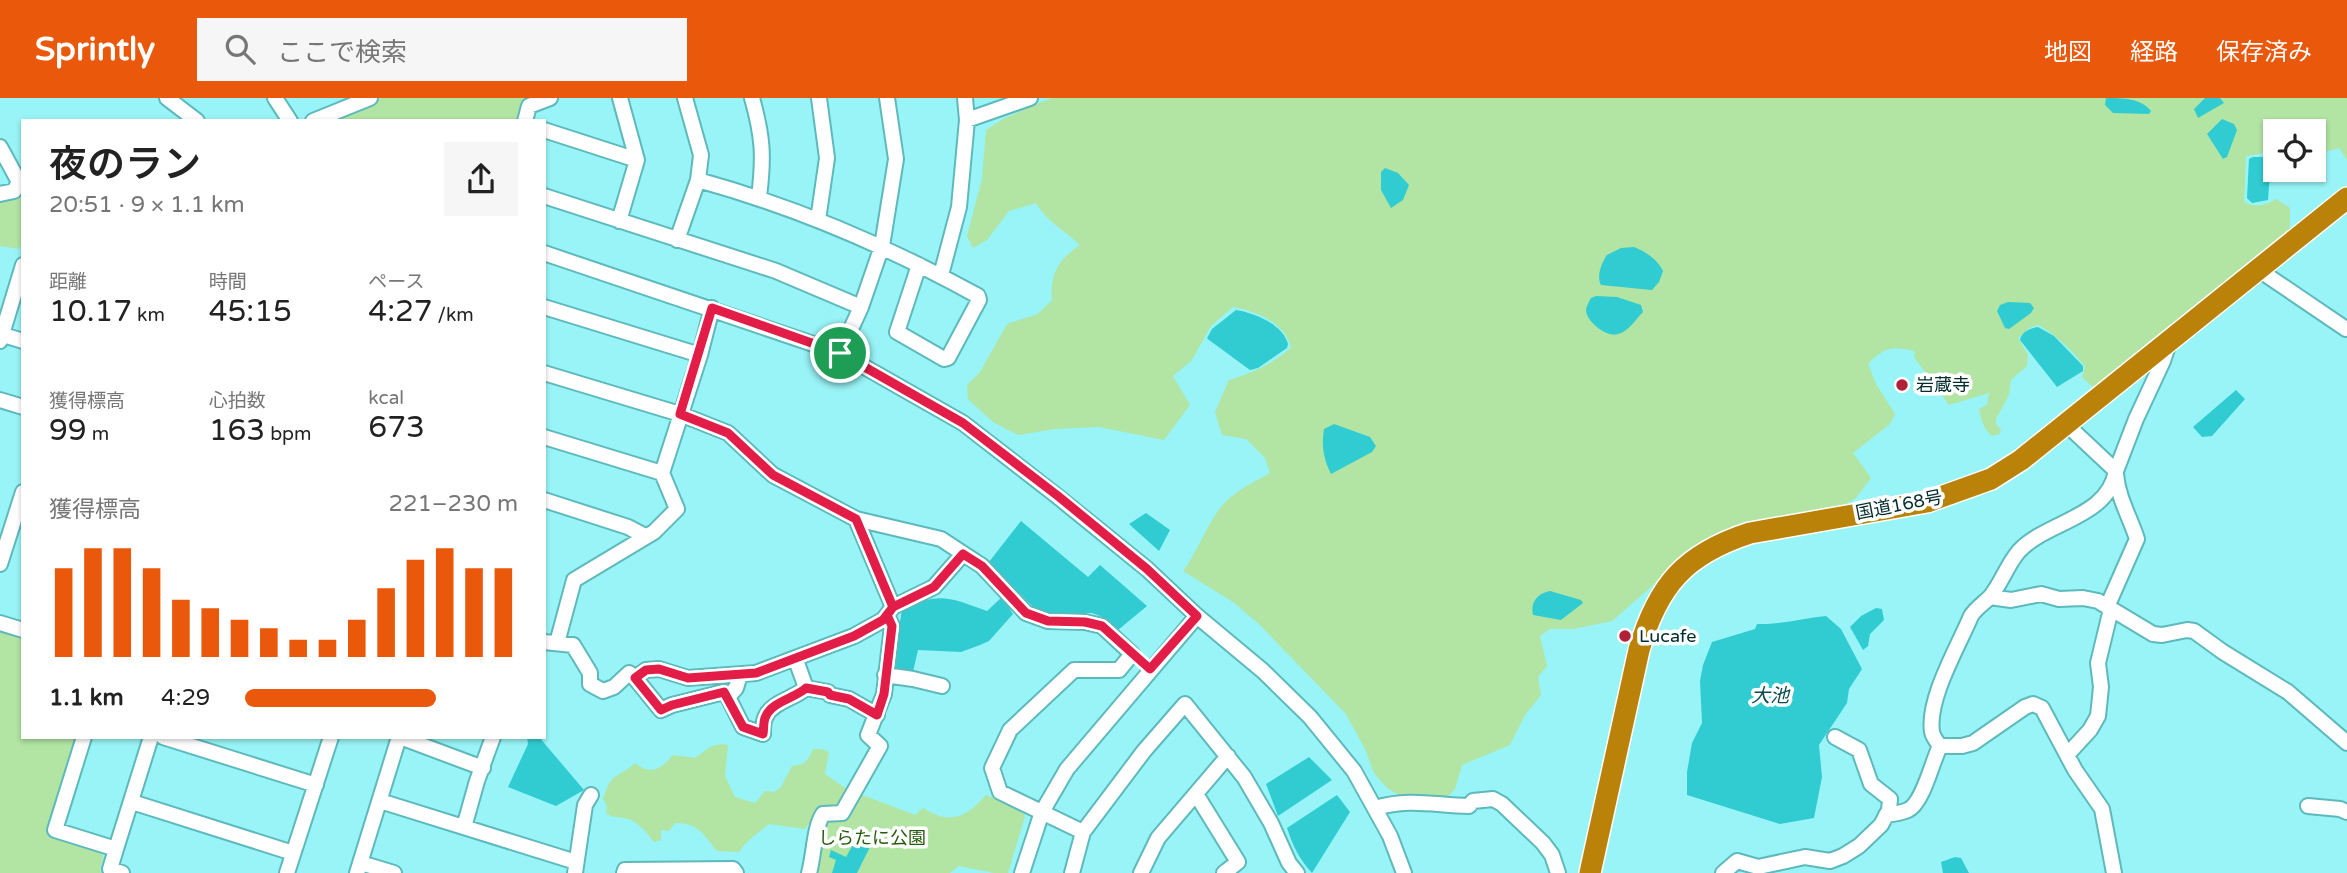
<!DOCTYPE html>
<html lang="ja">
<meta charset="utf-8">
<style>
:root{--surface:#fff;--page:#f6f6f6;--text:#222;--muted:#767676;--accent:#ea580c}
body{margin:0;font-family:"Varela Round","Noto Sans JP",sans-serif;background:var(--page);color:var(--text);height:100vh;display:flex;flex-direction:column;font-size:26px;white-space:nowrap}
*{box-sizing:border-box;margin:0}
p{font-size:23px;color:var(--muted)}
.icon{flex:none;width:38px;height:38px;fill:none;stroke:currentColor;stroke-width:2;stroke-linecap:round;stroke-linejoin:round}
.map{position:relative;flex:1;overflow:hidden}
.side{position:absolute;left:21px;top:21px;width:525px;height:620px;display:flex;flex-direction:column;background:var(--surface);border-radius:0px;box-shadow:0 2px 5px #0004}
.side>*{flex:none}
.controls{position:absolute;left:2263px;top:21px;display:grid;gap:14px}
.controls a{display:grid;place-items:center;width:63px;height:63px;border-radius:0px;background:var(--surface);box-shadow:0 2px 5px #0004;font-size:35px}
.pin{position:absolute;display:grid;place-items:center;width:60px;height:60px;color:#fff;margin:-30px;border:4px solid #fff;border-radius:50%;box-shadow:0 2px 7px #0007}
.round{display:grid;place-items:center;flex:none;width:74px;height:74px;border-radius:0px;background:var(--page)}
.head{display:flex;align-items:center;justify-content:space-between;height:119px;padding:0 28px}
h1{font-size:38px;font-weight:600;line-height:52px}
.figures{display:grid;grid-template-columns:repeat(3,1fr);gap:10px;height:119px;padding:7px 28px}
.figures div{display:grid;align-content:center}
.figures b{font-size:30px;font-weight:600}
.figures small{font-size:19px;font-weight:400}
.figures p{font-size:19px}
.chart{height:196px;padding:14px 28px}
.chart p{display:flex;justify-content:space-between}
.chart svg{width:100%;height:126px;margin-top:7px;stroke:var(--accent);stroke-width:6}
ul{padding:0 28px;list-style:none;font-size:23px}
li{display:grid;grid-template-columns:112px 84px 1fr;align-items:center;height:52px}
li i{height:18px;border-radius:9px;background:var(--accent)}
header{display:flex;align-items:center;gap:42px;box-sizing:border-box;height:98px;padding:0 35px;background:var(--accent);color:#fff}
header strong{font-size:33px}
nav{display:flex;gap:38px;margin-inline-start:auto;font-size:24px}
.search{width:490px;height:63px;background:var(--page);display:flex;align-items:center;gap:18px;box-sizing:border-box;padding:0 24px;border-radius:0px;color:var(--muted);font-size:26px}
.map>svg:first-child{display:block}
</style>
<header>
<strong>Sprintly</strong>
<div class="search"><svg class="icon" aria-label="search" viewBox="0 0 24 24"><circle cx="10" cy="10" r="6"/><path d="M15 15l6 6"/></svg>ここで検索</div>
<nav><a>地図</a><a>経路</a><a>保存済み</a></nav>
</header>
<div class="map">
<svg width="2347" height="775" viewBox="0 0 2347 775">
<rect width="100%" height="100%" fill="#98f4f6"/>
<path fill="#b2e4a3" d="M 382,0 L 535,0 L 525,3 L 518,23 L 330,23 Z
M 1051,0 L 2347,0 L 2347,62 L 2339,50 L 2314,57 L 2314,33 L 2275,33 L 2275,60 L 2264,55 L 2246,58 L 2244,104 C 2255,110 2265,108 2276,101 L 2290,110 L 2290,130 L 2264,159 L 2100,287 L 2093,289 L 2082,279 L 2085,269 C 2073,252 2056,238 2039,227 L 2029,230 L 2018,240 L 2028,257 L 2027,268 L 2011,282 L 2009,297 L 1996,321 L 1996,326 L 2001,332 L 1999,336 L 1992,338 C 1984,332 1981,321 1979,311 L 1987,307 L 1989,295 L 1949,307 L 1914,259 L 1915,253 C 1892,248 1885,248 1868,266 L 1876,286 L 1895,316 L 1890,326 L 1853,355 L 1871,380 L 1856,400 L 1838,411 L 1799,417 L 1715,436 L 1680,459 L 1651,489 L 1612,523 L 1573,531 L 1550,531 L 1540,538 L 1547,568 L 1538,579 L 1541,597 L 1525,617 L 1510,647 L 1462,667 L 1455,691 L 1444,702 L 1402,699 L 1387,690 L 1374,675 L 1365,651 L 1346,616 L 1259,526 L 1233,504 L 1183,473 C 1200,451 1210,415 1232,398 C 1243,389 1258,382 1270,375 L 1265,360 L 1246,341 L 1222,337 L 1215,314 L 1229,282 C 1253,275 1271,266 1291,250 C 1285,224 1256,213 1233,209 L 1211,228 L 1192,262 L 1173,278 L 1190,307 L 1164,342 L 1099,329 L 1055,331 L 1018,337 L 993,324 L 968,301 L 967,287 L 980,274 L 1007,226 L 1038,216 L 1052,202 C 1050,175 1058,162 1080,147 C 1065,133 1046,123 1036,105 L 1009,113 L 987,142 L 973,150 L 967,138 L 982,81 L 986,32 L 1003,21 Z
M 23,96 L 23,140 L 19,151 L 0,148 L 0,102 Z
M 0,532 L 23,540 L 23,639 L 76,639 L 47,735 L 100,751 L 103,759 L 100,773 L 103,775 L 0,775 Z
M 721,646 L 728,647 L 725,678 L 735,699 L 755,705 L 765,693 L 774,694 L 781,689 L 792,668 C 805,667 808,663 813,651 L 821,651 L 829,654 L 825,676 L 848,692 L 839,711 L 818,714 L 805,731 L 769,726 C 760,733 745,744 739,754 L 717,753 C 703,736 699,725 675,725 L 669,733 L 661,732 L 661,742 L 654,744 C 647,735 638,724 628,721 C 619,718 613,721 606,715 L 607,708 L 603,701 C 613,671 615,683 635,665 C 651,678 661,671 673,657 L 695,660 L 710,649 Z
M 857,695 L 915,717 L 923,710 C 950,727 966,720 986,697 L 1021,711 L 1025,718 L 1008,775 L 994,775 L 959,768 L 950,775 L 814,775 L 821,746 L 819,742 L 821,724 Z"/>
<path fill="#30ccd1" d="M 2106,0 C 2122,0 2141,0 2151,13 L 2149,16 L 2113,15 L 2105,7 Z
M 2205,0 L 2220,0 L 2224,5 L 2198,20 L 2194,11 Z
M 2222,21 L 2234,26 L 2237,32 L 2227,59 L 2223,61 L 2207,36 Z
M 2253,59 L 2270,59 L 2271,61 L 2268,102 L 2252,105 L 2247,100 L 2249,61 Z
M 1385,70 L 1398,75 L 1409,87 L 1403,102 L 1391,110 L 1381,92 L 1381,74 Z
M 1634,149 C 1645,153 1658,162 1663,173 L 1659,184 L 1652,192 L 1601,187 C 1596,178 1602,164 1607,157 L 1621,150 Z
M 1596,198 L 1617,199 L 1641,207 L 1643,214 C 1636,221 1628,234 1618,236 C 1607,240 1585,223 1586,211 C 1587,207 1589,204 1591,200 Z
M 2008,204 L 2030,205 L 2034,210 L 2031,215 L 2009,231 L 2005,230 L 1997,213 L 2000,207 Z
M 1236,212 C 1254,215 1283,226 1288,246 L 1287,250 L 1258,270 L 1250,272 L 1209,242 L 1207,240 L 1212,231 Z
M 2038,229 L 2054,238 L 2083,268 L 2083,273 L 2057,289 L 2020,242 C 2021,234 2031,230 2038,229 Z
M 2236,292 L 2245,301 L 2212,338 L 2202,339 L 2193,329 Z
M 1334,326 L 1370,339 L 1376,348 L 1372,354 L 1331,376 C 1324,362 1321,348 1324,331 Z
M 1146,415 L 1170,432 L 1159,453 L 1129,426 Z
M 1021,423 L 1088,479 L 1100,467 L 1147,508 L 1118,532 L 1100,518 L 1092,515 L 1039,515 L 989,464 Z
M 1550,493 L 1581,502 L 1583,505 L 1561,522 L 1533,517 C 1530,504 1538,495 1550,493 Z
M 1002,499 L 1013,516 L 989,543 L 980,547 L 961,554 L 918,552 L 912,578 L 891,576 L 902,512 C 939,493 950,500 987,513 Z
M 1876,510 L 1882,511 L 1884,522 L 1870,536 L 1868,548 L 1863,552 L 1850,529 L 1861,518 Z
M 1826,518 L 1841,531 L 1862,571 L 1849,591 L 1847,605 L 1819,647 L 1822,679 L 1814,720 L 1780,726 L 1687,697 L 1687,674 L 1692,645 L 1702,625 L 1700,583 L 1703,567 L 1712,544 L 1755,531 L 1757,526 C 1781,527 1802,520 1826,518 Z
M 527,639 L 539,639 L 584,692 L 556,708 L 508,689 L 528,646 Z
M 1309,659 L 1332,682 L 1278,718 L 1266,686 Z
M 1337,697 L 1350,714 L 1312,775 C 1299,761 1293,748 1287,730 Z
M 859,736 L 874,741 L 857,775 L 832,775 L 836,762 L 829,759 L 831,752 L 846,759 Z
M 1955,759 L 1961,760 L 1969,775 L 1943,775 L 1941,764 Z"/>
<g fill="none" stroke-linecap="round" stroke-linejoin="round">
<defs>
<path id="minor" d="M 167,0 L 197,23
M 275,0 L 290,23
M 752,0 C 763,39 764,59 759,99
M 967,22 L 1030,0
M 313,23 L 370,0
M 525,23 L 529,8 L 550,0
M 544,32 L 637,62
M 0,49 L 19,84 L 14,93 L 0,96
M 698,82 C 796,109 889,149 978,198 L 979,202 L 948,260 L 944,261 L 897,234 L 919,167
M 544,98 L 776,173 L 861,209
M 818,122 L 827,60 L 819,0
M 619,123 L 637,62 L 620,0
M 677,142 L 698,82 L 701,57 L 685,0
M 544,155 L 840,255 L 963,325 L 1057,398 L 1147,471 L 1197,518 L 1263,573 L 1310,619 L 1354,673 L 1390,738 L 1404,775
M 2259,172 L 2346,231
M 941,177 L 959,109 L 967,22 L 965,0
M 544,209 L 700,257
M 0,236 L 23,243
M 0,243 L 23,167
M 840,255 L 861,209 L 882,148 L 896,61 L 887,0
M 544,275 L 680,316 L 728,335 L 773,377 L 856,421 L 941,441 L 982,468 L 1026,515 L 1048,523 L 1085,524 L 1102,528 L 1132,556 L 1119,572 L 1074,572 L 1010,632 L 992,670 L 1000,694 L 1083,734 L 1144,653 L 1185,606 L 1244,679 L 1271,725 L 1289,765 L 1297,775
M 0,302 L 23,309
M 544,339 L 662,375
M 2116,373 L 2136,321 L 2163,263 L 2169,245
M 544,402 L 628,429 L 645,438
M 856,421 L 893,509 L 934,489 L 963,456
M 0,466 L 23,394
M 1990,499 L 2011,502 L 2041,496 L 2059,501 L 2083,500 L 2098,503 L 2153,536 L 2162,537 L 2187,532 L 2194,533 L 2223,554 L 2288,594 L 2347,645
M 2107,509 L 2137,441 C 2130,419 2118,400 2116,376
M 0,525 L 23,532
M 544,544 L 573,547 L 590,575 L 590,586 L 603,593 L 614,589 L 629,575 L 635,580 L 646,572 L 659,571 L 688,580 L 756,575 L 854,538 L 883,522 L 893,509
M 557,545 L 574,482 L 654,434 L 677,411 L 662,375 L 700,257 L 712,210
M 796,562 L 806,590 L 828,594 L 830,597 L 849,601 L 877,617
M 740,577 L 736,590 L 728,599 L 743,629 L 763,636 C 763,631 763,622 766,618 C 772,604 795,600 806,590
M 885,577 L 913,581 L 942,588
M 635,580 L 661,612 L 672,607 L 724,594 L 728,599
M 84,639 L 55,732 L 116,751 L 110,771 L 122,775
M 163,639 L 316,687
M 400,639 L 483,670
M 1940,648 L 1962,648 L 1973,645 L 2025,609 L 2033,606 L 2042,610 L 2075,672 L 2102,711 L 2114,775
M 2067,657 L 2090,632 L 2098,618 L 2101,589 L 2098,565 L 2111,511
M 1196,696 L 1238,764 L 1224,775
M 380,703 L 576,764
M 132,704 L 293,755
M 2308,708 L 2340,711 L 2347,714
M 1375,710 C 1410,700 1433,707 1469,708 L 1473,703 L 1493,701 L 1502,706 L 1543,745 L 1552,757 L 1558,775
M 1886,717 C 1893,716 1901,715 1908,712 C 1923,705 1932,664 1940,648 C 1937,644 1933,639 1932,634 C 1927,601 1958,549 1971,518 C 1976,510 1983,506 1990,499 C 2001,486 2007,467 2019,453 C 2047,423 2108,420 2116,373 L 2066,326
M 464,729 L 477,683 L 493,639
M 116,751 L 151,639
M 361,765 L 394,775
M 287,775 L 331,639
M 357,775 L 399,639
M 575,775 L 585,707 L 591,697
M 624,775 L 625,772 L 733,771 L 736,775
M 809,775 C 814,758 814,729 823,716 L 842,715 L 880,648 L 868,637 L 884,596 L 892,528 L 887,517
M 1022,775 L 1042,714 L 1067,671 L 1197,518
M 1072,775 L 1083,734
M 1141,775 L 1158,740 L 1228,658
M 1723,775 L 1737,763 L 1758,769 L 1805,759 L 1830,763 L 1843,758 L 1859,748 L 1881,727 L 1889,712 L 1890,701 L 1871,686 L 1859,652 L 1835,639"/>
<path id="highway" d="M 1590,775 L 1639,552 C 1658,487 1685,456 1750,435 L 1927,404 L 1991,381 L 2021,362 L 2347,100"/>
</defs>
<use href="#minor" stroke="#5eb9bc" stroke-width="18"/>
<use href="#highway" stroke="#fff" stroke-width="24"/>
<use href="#minor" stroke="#fff" stroke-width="14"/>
<use href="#highway" stroke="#ba8208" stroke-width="21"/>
</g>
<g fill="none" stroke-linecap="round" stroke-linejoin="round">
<defs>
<path id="route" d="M 840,255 L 712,210 L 680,316 L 728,335 L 773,377 L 856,421 L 893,509 L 883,522 L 854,538 L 756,575 L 688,580 L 659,571 L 646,572 L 635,580 L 661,612 L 672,607 L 724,594 L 743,629 L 763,636 C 764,631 763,622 766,618 C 772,604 795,600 806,590 L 828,594 L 830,597 L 849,601 L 877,617 L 884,596 L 892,528 L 887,517 L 893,509 L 934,489 L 963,456 L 982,468 L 1026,515 L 1048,523 L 1085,524 L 1102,528 L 1150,571 L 1197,518 L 1147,471 L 1058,398 L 963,325 L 840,255"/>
</defs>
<use href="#route" stroke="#fff" stroke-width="14"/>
<use href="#route" stroke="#e11d48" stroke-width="9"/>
</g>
<g fill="#b21f38" stroke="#fff" stroke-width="2.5">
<circle cx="1902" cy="287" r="7"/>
<circle cx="1625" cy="538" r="7"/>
</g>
<g text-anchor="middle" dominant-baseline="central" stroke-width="7" stroke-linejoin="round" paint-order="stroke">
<g font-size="18" fill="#012b2c" stroke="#fff" text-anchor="start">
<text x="1916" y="287">岩蔵寺</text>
<text x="1639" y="538">Lucafe</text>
</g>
<g font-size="18" fill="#012b2c" stroke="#fff">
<text transform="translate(1899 407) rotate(-11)">国道168号</text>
</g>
<g font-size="18" fill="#245a0b" stroke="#fff">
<text x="872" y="740">しらたに公園</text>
</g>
<g font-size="19" font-style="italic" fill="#0c4d4f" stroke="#fff">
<text x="1770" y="598">大池</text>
</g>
</g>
</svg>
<div class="controls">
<a><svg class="icon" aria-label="locate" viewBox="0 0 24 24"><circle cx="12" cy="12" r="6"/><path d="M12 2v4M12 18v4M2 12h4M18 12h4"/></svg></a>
</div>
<div class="pin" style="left:840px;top:255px;background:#1e9e55"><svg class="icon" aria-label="arrive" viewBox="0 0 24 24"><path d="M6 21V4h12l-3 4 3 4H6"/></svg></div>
<section class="side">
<div class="head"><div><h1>夜のラン</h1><p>20:51 · 9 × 1.1 km</p></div><a class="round"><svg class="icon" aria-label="share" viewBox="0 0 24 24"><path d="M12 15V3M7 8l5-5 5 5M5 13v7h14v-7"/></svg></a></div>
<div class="figures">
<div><p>距離</p><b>10.17<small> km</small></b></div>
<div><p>時間</p><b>45:15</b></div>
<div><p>ペース</p><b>4:27<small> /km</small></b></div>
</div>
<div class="figures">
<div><p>獲得標高</p><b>99<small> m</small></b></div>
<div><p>心拍数</p><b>163<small> bpm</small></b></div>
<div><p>kcal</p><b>673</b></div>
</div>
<div class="chart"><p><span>獲得標高</span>221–230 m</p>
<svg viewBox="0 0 160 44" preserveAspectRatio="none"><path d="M5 44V13M15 44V6M25 44V6M35 44V13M45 44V24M55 44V27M65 44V31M75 44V34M85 44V38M95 44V38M105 44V31M115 44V20M125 44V10M135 44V6M145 44V13M155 44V13"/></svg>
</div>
<ul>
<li><b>1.1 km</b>4:29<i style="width:70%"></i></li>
</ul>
</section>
</div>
